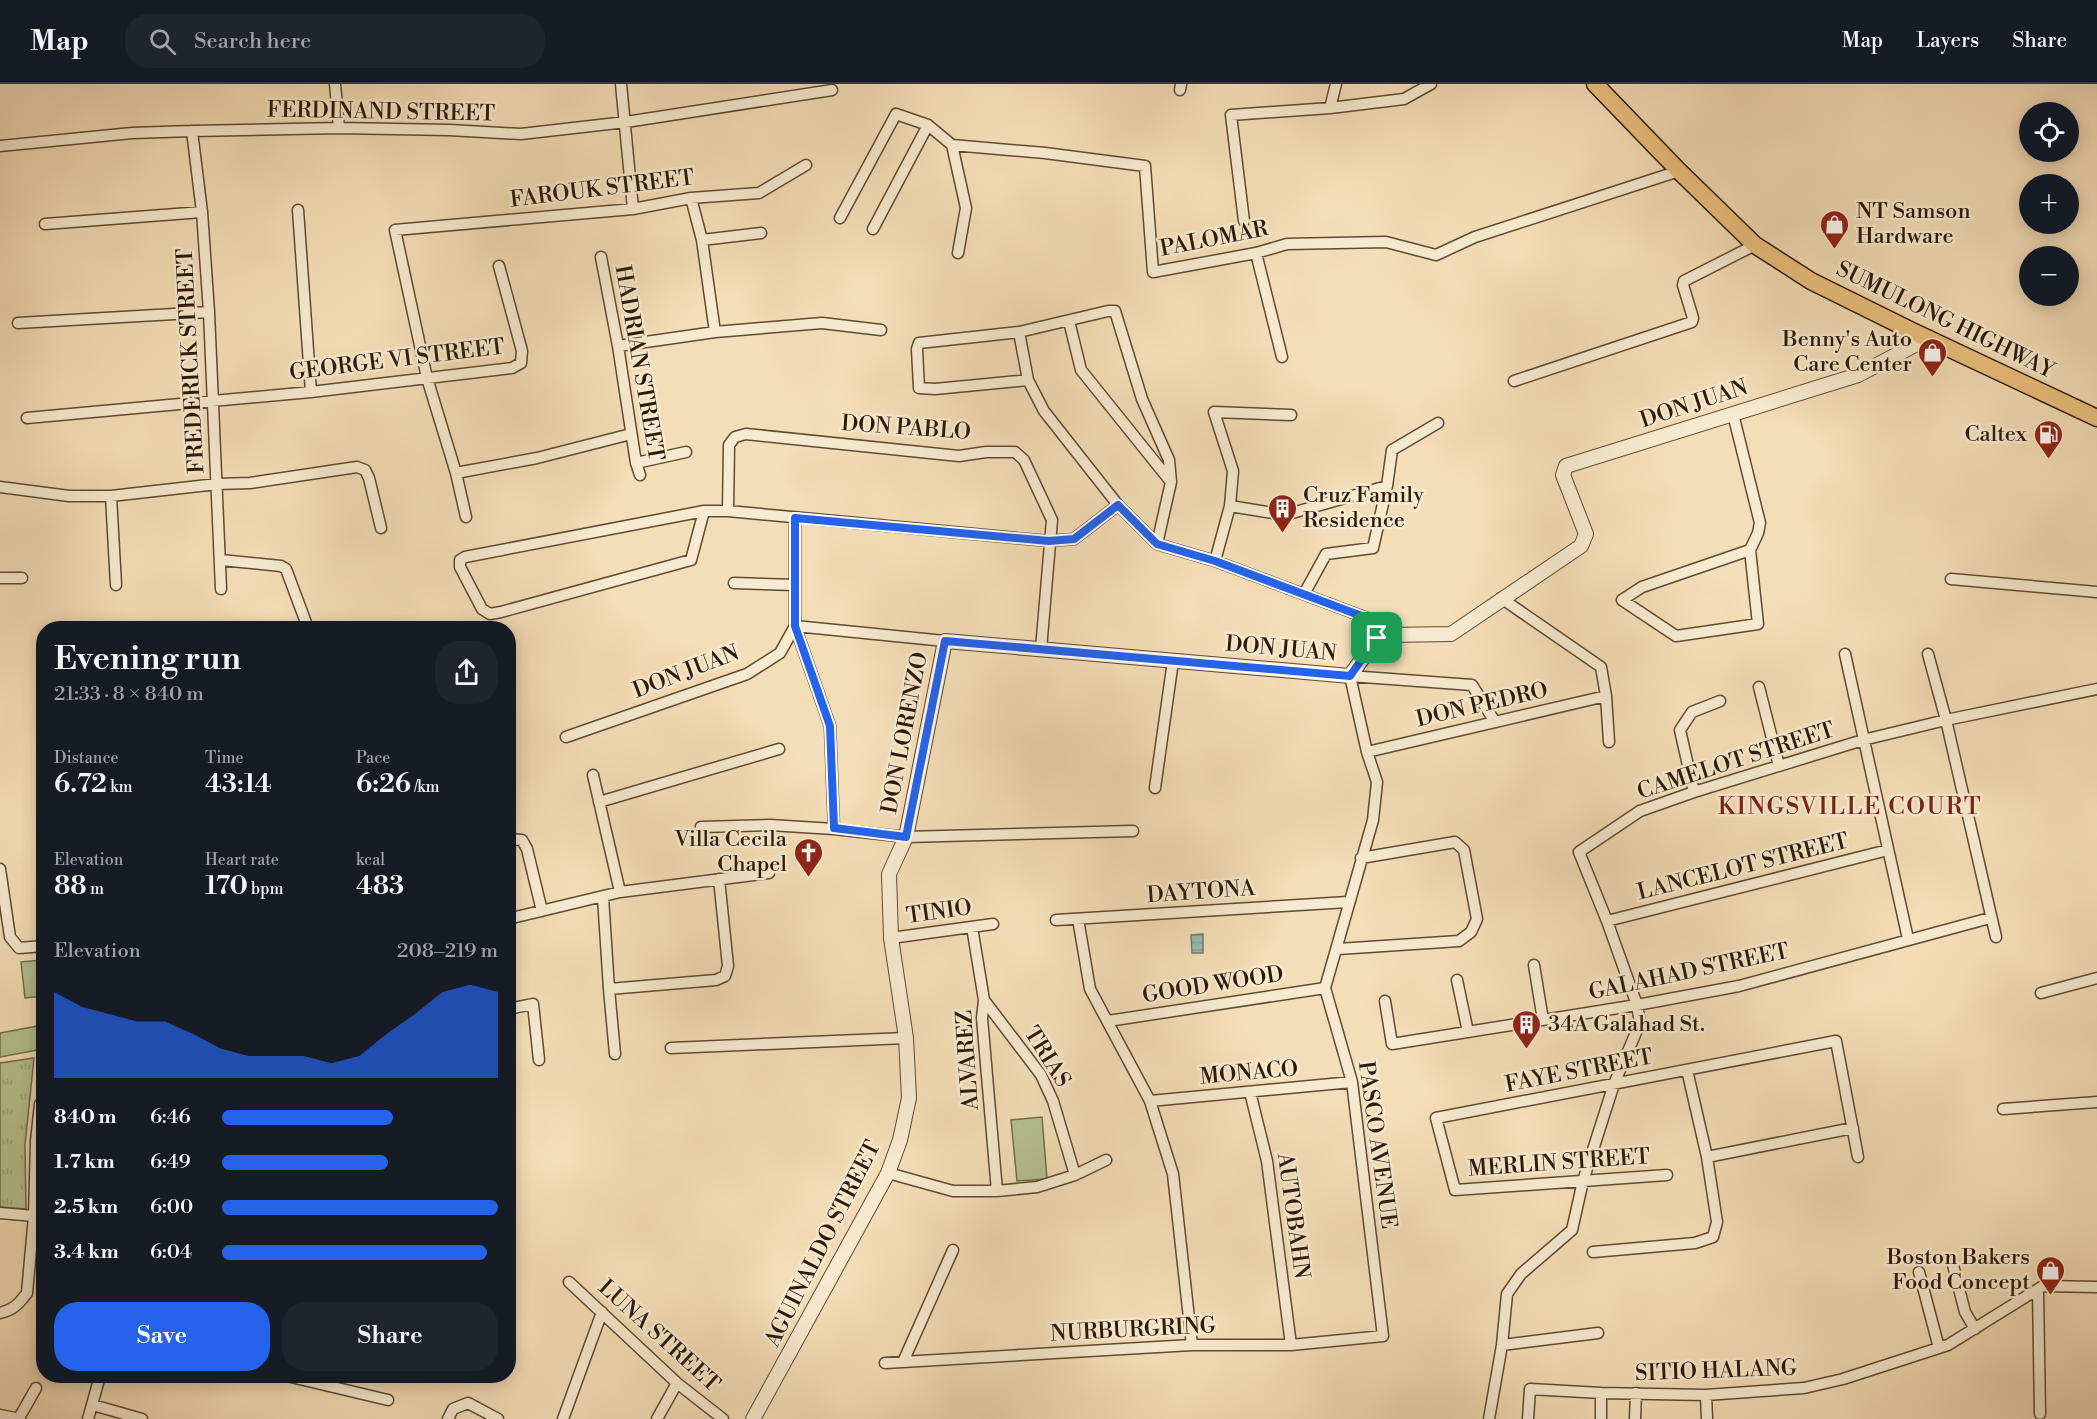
<!DOCTYPE html>
<meta charset="utf-8">
<style>
:root{--surface:#171b24;--page:#20242c;--text:#f1f3f6;--muted:#9ea1a6;--line:#363941;--accent:#2563eb}
body{margin:0;font-family:"Libre Bodoni",serif;background:var(--page);color:var(--text);height:100vh;display:flex;flex-direction:column;font-size:22px;white-space:nowrap}
*{box-sizing:border-box;margin:0}
p{font-size:20px;color:var(--muted)}
.icon{flex:none;width:33px;height:33px;fill:none;stroke:currentColor;stroke-width:2;stroke-linecap:round;stroke-linejoin:round}
.map{position:relative;flex:1;overflow:hidden}
.panel{position:absolute;left:36px;top:537px;width:480px;height:762px;display:flex;flex-direction:column;background:var(--surface);border-radius:24px;box-shadow:0 3px 15px #0003}
.panel>*{flex:none}
.controls{position:absolute;left:2019px;top:18px;display:grid;gap:12px}
.controls a{display:grid;place-items:center;width:60px;height:60px;border-radius:50%;background:var(--surface);box-shadow:0 3px 15px #0003;font-size:30px}
.pin{position:absolute;display:grid;place-items:center;width:51px;height:51px;color:#fff;margin:-26px;border-radius:12px;box-shadow:0 3px 9px #0006}
.round{display:grid;place-items:center;flex:none;width:63px;height:63px;border-radius:24px;background:var(--page)}
.headline{display:flex;align-items:center;justify-content:space-between;height:102px;padding:0 18px}
h1{font-size:33px;font-weight:600;line-height:45px}
.stats{display:grid;grid-template-columns:repeat(3,1fr);gap:9px;height:102px;padding:6px 18px}
.stats div{display:grid;align-content:center}
.stats b{font-size:26px;font-weight:600}
.stats small{font-size:16px;font-weight:400}
.stats p{font-size:16px}
.chart{height:168px;padding:12px 18px}
.chart p{display:flex;justify-content:space-between}
.chart svg{width:100%;height:108px;margin-top:6px;fill:var(--accent);opacity:.7}
.primary-button{display:flex;gap:12px;margin-top:auto;padding:12px 18px}
.primary-button a{flex:1;height:69px;border-radius:24px;background:var(--accent);color:#fff;font-size:24px;font-weight:600;line-height:69px;text-align:center}
.primary-button a+a{background:var(--page);color:var(--text)}
ul{padding:0 18px;list-style:none;font-size:20px}
li{display:grid;grid-template-columns:96px 72px 1fr;align-items:center;height:45px}
li i{height:15px;border-radius:8px;background:var(--accent)}
header{display:flex;align-items:center;gap:36px;box-sizing:border-box;height:84px;padding:0 30px;background:var(--surface);border-bottom:2px solid var(--line)}
header strong{font-size:28px}
nav{display:flex;gap:33px;margin-inline-start:auto;font-size:21px}
.search{width:420px;height:54px;background:var(--page);display:flex;align-items:center;gap:15px;box-sizing:border-box;padding:0 21px;border-radius:24px;color:var(--muted);font-size:22px}
.map>svg:first-child{display:block}
</style>
<header>
<strong>Map</strong>
<div class="search"><svg class="icon" aria-label="search" viewBox="0 0 24 24"><circle cx="10" cy="10" r="6"/><path d="M15 15l6 6"/></svg>Search here</div>
<nav><a>Map</a><a>Layers</a><a>Share</a></nav>
</header>
<div class="map">
<svg width="2097" height="1335" viewBox="0 0 2097 1335">
<defs>
<pattern id="park-tufts" width="24" height="20" patternUnits="userSpaceOnUse" patternTransform="scale(1.5)"><rect width="24" height="20" fill="#b6c292"/><path d="M3 7l-1-3M5 7V3M7 7l1-3M15 17l-1-3M17 17v-4M19 17l1-3" fill="none" stroke="#9da67d"/></pattern>
<pattern id="water-rules" width="6" height="5" patternUnits="userSpaceOnUse" patternTransform="scale(1.5)"><rect width="6" height="5" fill="#9cbbb3"/><path d="M0 2.5h6" fill="none" stroke="#87a099"/></pattern>
</defs>
<rect width="100%" height="100%" fill="#f4deb7"/>
<filter id="stains"><feTurbulence type="fractalNoise" baseFrequency=".00333" numOctaves="4"/><feColorMatrix values="0 0 0 0 .2 0 0 0 0 .09 0 0 0 0 .02 0 0 0 .5 -.17"/></filter>
<radialGradient id="worn" r=".72"><stop offset=".6" stop-color="#630" stop-opacity="0"/><stop offset="1" stop-color="#630" stop-opacity=".3"/></radialGradient>
<path fill="#b6c292" stroke="#726d4e" stroke-width="1.5" d="M 43,876 L 43,912 L 25,914 L 21,878 Z
M 43,941 L 43,965 L 0,973 L 0,949 Z
M 1042,1033 L 1047,1095 L 1017,1097 L 1011,1036 Z"/>
<path fill="url(#park-tufts)" stroke="#726d4e" stroke-width="1.5" d="M 34,974 L 25,1061 L 26,1125 L 0,1123 L 0,979 Z"/>
<path fill="url(#water-rules)" stroke="#707a6f" stroke-width="1.5" d="M 1203,850 L 1203,869 L 1192,869 L 1191,851 Z"/>
<g fill="none" stroke-linecap="round" stroke-linejoin="round">
<defs>
<path id="minor" d="M 335,0 L 339,44
M 621,0 L 633,125
M 1180,6 L 1181,0
M 1330,24 L 1336,0
M 192,47 L 202,128 L 209,228 L 221,505
M 952,61 L 966,124 L 958,169
M 0,62 L 132,49 L 192,47 L 339,44 L 449,46 L 521,50 L 626,38 L 832,6
M 691,114 L 702,156 L 715,248
M 298,126 L 311,308
M 840,134 L 896,30 L 928,41
M 1244,137 L 1231,31 L 1330,24 L 1404,15 L 1431,0
M 45,140 L 202,128
M 873,145 L 928,41 L 952,61 L 1045,69 L 1145,82 L 1153,188 L 1256,169 L 1287,160 L 1386,158 L 1436,171 L 1475,153 L 1679,87
M 702,156 L 761,149
M 1256,169 L 1282,273
M 601,173 L 618,262 L 636,379 L 640,391
M 1069,237 L 1081,286 L 1171,398
M 18,239 L 209,228
M 1019,248 L 1028,296 L 1044,327 L 1118,421 L 1157,460 L 1215,477 L 1367,534 L 1377,554
M 618,262 L 715,248 L 822,239 L 881,246
M 1028,296 L 935,305 L 919,304 L 917,265 L 919,259 L 1019,248 L 1108,227 L 1115,227 L 1142,315 L 1169,376 L 1171,398 L 1157,460
M 1514,297 L 1692,238 L 1693,234 L 1683,201 L 1684,197 L 1755,161
M 1733,330 L 1760,439 L 1758,449 L 1750,466 L 1642,503 L 1622,516 L 1676,552 L 1758,540 L 1750,466
M 27,334 L 311,308 L 512,284 L 521,279 L 522,267 L 499,182
M 636,379 L 686,368
M 456,389 L 537,374 L 631,350
M 0,403 L 69,412 L 111,412 L 217,400 L 250,399 L 357,383 L 365,386 L 369,394 L 381,444
M 111,412 L 116,501
M 1230,422 L 1285,431 L 1387,402
M 704,427 L 691,476 L 501,528 L 490,530 L 482,525 L 460,483 L 460,476 L 465,473 L 704,427 L 728,427 L 1049,457 L 1074,455 L 1118,421
M 728,427 L 729,361 L 735,353 L 746,350 L 959,372 L 986,368 L 1015,368 L 1024,376 L 1052,436 L 1041,565
M 466,433 L 456,389 L 427,294 L 395,146 L 633,125 L 691,114 L 759,109 L 806,81
M 795,434 L 795,542 L 830,642 L 834,745
M 221,476 L 281,482 L 286,485 L 308,544
M 1215,477 L 1230,422 L 1233,387 L 1214,328 L 1291,331
M 0,494 L 22,494
M 1951,495 L 2097,508
M 734,499 L 795,501
M 1304,510 L 1326,470 L 1373,464 L 1387,402 L 1392,366 L 1438,339
M 1501,514 L 1601,583 L 1606,612 L 1609,658
M 795,542 L 945,557
M 1845,570 L 1908,855
M 1928,570 L 1946,636 L 1996,853
M 1759,603 L 1779,682
M 566,653 L 747,590 L 780,569 L 795,542
M 1367,668 L 1606,612
M 593,691 L 620,808
M 1155,704 L 1173,577
M 1694,708 L 1680,646 L 1692,628 L 1720,617
M 599,718 L 779,665
M 701,743 L 770,741 L 834,745 L 906,753 L 1133,747
M 508,755 L 522,756 L 527,765 L 542,827
M 0,785 L 10,853 L 19,864 L 44,862
M 603,813 L 609,905 L 615,970
M 508,835 L 620,808 L 769,789
M 1078,835 L 1090,905 L 1150,1017 L 1173,1090 L 1192,1261
M 1056,836 L 1348,818
M 1607,837 L 1888,766
M 972,843 L 984,916 L 982,934 L 997,1107
M 891,854 L 993,840
M 1338,865 L 1459,857 L 1471,848 L 1477,835 L 1464,766 L 1455,758 L 1361,774
M 1534,881 L 1543,936
M 1457,896 L 1468,948
M 609,905 L 716,896 L 725,892 L 728,882 L 719,795
M 2041,909 L 2097,894
M 984,916 L 1041,991 L 1053,1017 L 1075,1091
M 1385,917 L 1392,960 L 1637,921 L 1739,902 L 1990,834
M 508,925 L 533,920 L 539,976
M 1108,937 L 1325,904
M 671,964 L 906,954
M 1250,1008 L 1267,1077 L 1291,1261
M 1150,1017 L 1352,998
M 2003,1025 L 2097,1018
M 1707,1073 L 1853,1044
M 888,1089 L 953,1107 L 997,1107 L 1037,1103 L 1075,1091 L 1106,1076
M 1667,1091 L 1455,1106 L 1436,1034 L 1836,957 L 1858,1073
M 0,1129 L 34,1132
M 1593,1168 L 1695,1159 L 1713,1153 L 1717,1138 L 1707,1073 L 1687,986
M 1953,1181 L 1965,1228 L 1975,1245
M 1919,1188 L 1939,1264
M 569,1198 L 677,1299 L 723,1335
M 2038,1206 L 2040,1330
M 0,1229 C 13,1226 19,1220 27,1209 L 34,1132 L 36,1057 L 40,1020
M 1502,1261 L 1598,1249
M 903,1278 L 953,1166
M 885,1279 L 1192,1261 L 1291,1261 L 1383,1252 L 1352,998 L 1325,904 L 1373,736 L 1377,698 L 1367,668 L 1350,592 L 1472,601 L 1495,638
M 287,1292 L 388,1316
M 1706,1311 L 1707,1335
M 93,1321 L 142,1335
M 0,1331 L 20,1335
M 19,1334 L 36,1304
M 88,1335 L 100,1292
M 448,1335 L 453,1325 L 468,1319 L 498,1335
M 563,1335 L 602,1228
M 657,1335 L 677,1299
M 1489,1335 L 1502,1261 L 1507,1210 L 1521,1190 L 1572,1146 L 1583,1097 L 1614,1000 L 1640,939 L 1637,921 L 1607,837 L 1579,768 L 1640,727 L 1694,708 L 1863,656 L 1946,636 L 2097,605
M 1528,1335 L 1530,1305 L 1601,1309 L 1706,1311 L 1804,1304 L 1843,1295 L 1948,1261 L 2043,1202 L 2097,1203
M 1601,1335 L 1601,1309
M 1635,1335 L 1636,1309"/>
<path id="tertiary" d="M 753,1335 L 888,1089 L 900,1056 L 909,1014 L 906,954 L 891,854 L 889,790 L 906,753 L 945,557 L 1350,592 L 1377,554 L 1389,551 L 1451,550 L 1581,462 L 1586,450 L 1563,391 L 1566,382 L 1858,291 L 1928,254"/>
<path id="primary" d="M 1595,0 L 1679,87 L 1755,161 L 1811,197 L 1912,247 L 2097,334"/>
</defs>
<use href="#minor" stroke="#5f4a34" stroke-width="13"/>
<use href="#tertiary" stroke="#5f4a34" stroke-width="16"/>
<use href="#primary" stroke="#2d1809" stroke-width="19"/>
<use href="#minor" stroke="#f8ead0" stroke-width="10"/>
<use href="#tertiary" stroke="#f8ead0" stroke-width="14"/>
<use href="#primary" stroke="#eabf7c" stroke-width="16"/>
</g>
<g fill="none" stroke-linecap="round" stroke-linejoin="round">
<defs>
<path id="route" d="M 1118,421 L 1157,460 L 1215,477 L 1367,534 L 1377,554 L 1350,592 L 945,557 L 906,753 L 834,744 L 830,642 L 795,542 L 795,434 L 1049,457 L 1074,455 Z"/>
</defs>
<use href="#route" stroke="#fff" stroke-width="12"/>
<use href="#route" stroke="#2563eb" stroke-width="8"/>
</g>
<defs>
<symbol id="shop-pin" viewBox="-11 -11 22 30"><path d="M0 17L-7.5 6A9.5 9.5 0 1 1 7.5 6Z" fill="#8f2418" stroke="#f8ead0"/><path d="M-5-2.5h2.3a2.7 3.5 0 0 1 5.4 0H5L5.5 6h-11ZM-1.5-2.5h3a1.5 2.3 0 0 0-3 0Z" fill="#fff"/></symbol>
<symbol id="fuel-pin" viewBox="-11 -11 22 30"><path d="M0 17L-7.5 6A9.5 9.5 0 1 1 7.5 6Z" fill="#8f2418" stroke="#f8ead0"/><path d="M-5.5-6h7V0h2V4h1.3V-2.5L3-4.5l.8-.8L6-3V5H2.5V1h-1V6h-7ZM-4.2-4.7v3.2H.2V-4.7Z" fill="#fff"/></symbol>
<symbol id="building-pin" viewBox="-11 -11 22 30"><path d="M0 17L-7.5 6A9.5 9.5 0 1 1 7.5 6Z" fill="#8f2418" stroke="#f8ead0"/><path d="M-4-6H4V6H1V3H-1V6H-4ZM-2.5-4.3h1.7v1.8h-1.7ZM.8-4.3h1.7v1.8H.8ZM-2.5-1h1.7V.8h-1.7ZM.8-1h1.7V.8H.8Z" fill="#fff"/></symbol>
<symbol id="church-pin" viewBox="-11 -11 22 30"><path d="M0 17L-7.5 6A9.5 9.5 0 1 1 7.5 6Z" fill="#8f2418" stroke="#f8ead0"/><path d="M-1.2-6h2.4v3.5h3.3v2.4h-3.3V6h-2.4V-.1h-3.3v-2.4h3.3Z" fill="#fff"/></symbol>
</defs>
<g fill-rule="evenodd">
<use href="#shop-pin" x="1818" y="124" width="33" height="45"/>
<use href="#shop-pin" x="1916" y="252" width="33" height="45"/>
<use href="#fuel-pin" x="2032" y="334" width="33" height="45"/>
<use href="#building-pin" x="1266" y="408" width="33" height="45"/>
<use href="#church-pin" x="792" y="752" width="33" height="45"/>
<use href="#building-pin" x="1510" y="924" width="33" height="45"/>
<use href="#shop-pin" x="2034" y="1170" width="33" height="45"/>
</g>
<g text-anchor="middle" dominant-baseline="central" stroke-width="5" stroke-linejoin="round" paint-order="stroke">
<g font-size="22" fill="#2d1809" stroke="#f8ead0">
<text transform="translate(381 28) rotate(1)">FERDINAND STREET</text>
<text transform="translate(602 105) rotate(-7)">FAROUK STREET</text>
<text transform="translate(1214 155) rotate(-11)">PALOMAR</text>
<text transform="translate(1945 236) rotate(26)">SUMULONG HIGHWAY</text>
<text transform="translate(397 276) rotate(-7)">GEORGE VI STREET</text>
<text transform="translate(191 277) rotate(-93)">FREDERICK STREET</text>
<text transform="translate(639 279) rotate(80)">HADRIAN STREET</text>
<text transform="translate(1694 320) rotate(-18)">DON JUAN</text>
<text transform="translate(906 344) rotate(4)">DON PABLO</text>
<text transform="translate(1281 565) rotate(5)">DON JUAN</text>
<text transform="translate(686 588) rotate(-21)">DON JUAN</text>
<text transform="translate(1482 621) rotate(-13)">DON PEDRO</text>
<text transform="translate(905 649) rotate(-79)">DON LORENZO</text>
<text transform="translate(1736 677) rotate(-18)">CAMELOT STREET</text>
<text transform="translate(1743 783) rotate(-14)">LANCELOT STREET</text>
<text transform="translate(1201 808) rotate(-4)">DAYTONA</text>
<text transform="translate(939 828) rotate(-8)">TINIO</text>
<text transform="translate(1689 888) rotate(-12)">GALAHAD STREET</text>
<text transform="translate(1213 901) rotate(-9)">GOOD WOOD</text>
<text transform="translate(1047 973) rotate(58)">TRIAS</text>
<text transform="translate(968 976) rotate(-94)">ALVAREZ</text>
<text transform="translate(1579 987) rotate(-11)">FAYE STREET</text>
<text transform="translate(1249 989) rotate(-5)">MONACO</text>
<text transform="translate(1377 1061) rotate(82)">PASCO AVENUE</text>
<text transform="translate(1559 1079) rotate(-4)">MERLIN STREET</text>
<text transform="translate(1293 1132) rotate(82)">AUTOBAHN</text>
<text transform="translate(823 1160) rotate(-63)">AGUINALDO STREET</text>
<text transform="translate(1133 1246) rotate(-3)">NURBURGRING</text>
<text transform="translate(659 1252) rotate(42)">LUNA STREET</text>
<text transform="translate(1716 1287) rotate(-2)">SITIO HALANG</text>
</g>
<g font-size="22" fill="#2d1809" stroke="#f8ead0" text-anchor="end">
<text x="1856" y="127" text-anchor="start">NT Samson<tspan x="1856" dy="25">Hardware</tspan></text>
<text x="1912" y="255">Benny's Auto<tspan x="1912" dy="25">Care Center</tspan></text>
<text x="2027" y="350">Caltex</text>
<text x="1303" y="411" text-anchor="start">Cruz Family<tspan x="1303" dy="25">Residence</tspan></text>
<text x="787" y="755">Villa Cecila<tspan x="787" dy="25">Chapel</tspan></text>
<text x="1548" y="940" text-anchor="start">34A Galahad St.</text>
<text x="2030" y="1173">Boston Bakers<tspan x="2030" dy="25">Food Concept</tspan></text>
</g>
<g font-size="24" letter-spacing="1.5" fill="#7a1f14" stroke="#f8ead0">
<text x="1850" y="723">KINGSVILLE COURT</text>
</g>
</g>
<rect width="100%" height="100%" filter="url(#stains)"/>
<rect width="100%" height="100%" fill="url(#worn)"/>
</svg>
<div class="controls">
<a><svg class="icon" aria-label="locate" viewBox="0 0 24 24"><circle cx="12" cy="12" r="6"/><path d="M12 2v4M12 18v4M2 12h4M18 12h4"/></svg></a>
<a>+</a>
<a>−</a>
</div>
<div class="pin" style="left:1377px;top:554px;background:#1e9e55"><svg class="icon" aria-label="arrive" viewBox="0 0 24 24"><path d="M6 21V4h12l-3 4 3 4H6"/></svg></div>
<section class="panel">
<div class="headline"><div><h1>Evening run</h1><p>21:33 · 8 × 840 m</p></div><a class="round"><svg class="icon" aria-label="share" viewBox="0 0 24 24"><path d="M12 15V3M7 8l5-5 5 5M5 13v7h14v-7"/></svg></a></div>
<div class="stats">
<div><p>Distance</p><b>6.72<small> km</small></b></div>
<div><p>Time</p><b>43:14</b></div>
<div><p>Pace</p><b>6:26<small> /km</small></b></div>
</div>
<div class="stats">
<div><p>Elevation</p><b>88<small> m</small></b></div>
<div><p>Heart rate</p><b>170<small> bpm</small></b></div>
<div><p>kcal</p><b>483</b></div>
</div>
<div class="chart"><p><span>Elevation</span>208–219 m</p>
<svg viewBox="0 0 160 44" preserveAspectRatio="none"><path d="M0 44V9L10 15L20 18L30 21L40 21L50 26L60 32L70 35L80 35L90 35L100 38L110 35L120 26L130 18L140 9L150 6L160 9V44z"/></svg>
</div>
<ul>
<li><b>840 m</b>6:46<i style="width:62%"></i></li>
<li><b>1.7 km</b>6:49<i style="width:60%"></i></li>
<li><b>2.5 km</b>6:00<i style="width:100%"></i></li>
<li><b>3.4 km</b>6:04<i style="width:96%"></i></li>
</ul>
<div class="primary-button"><a>Save</a><a>Share</a></div>
</section>
</div>
